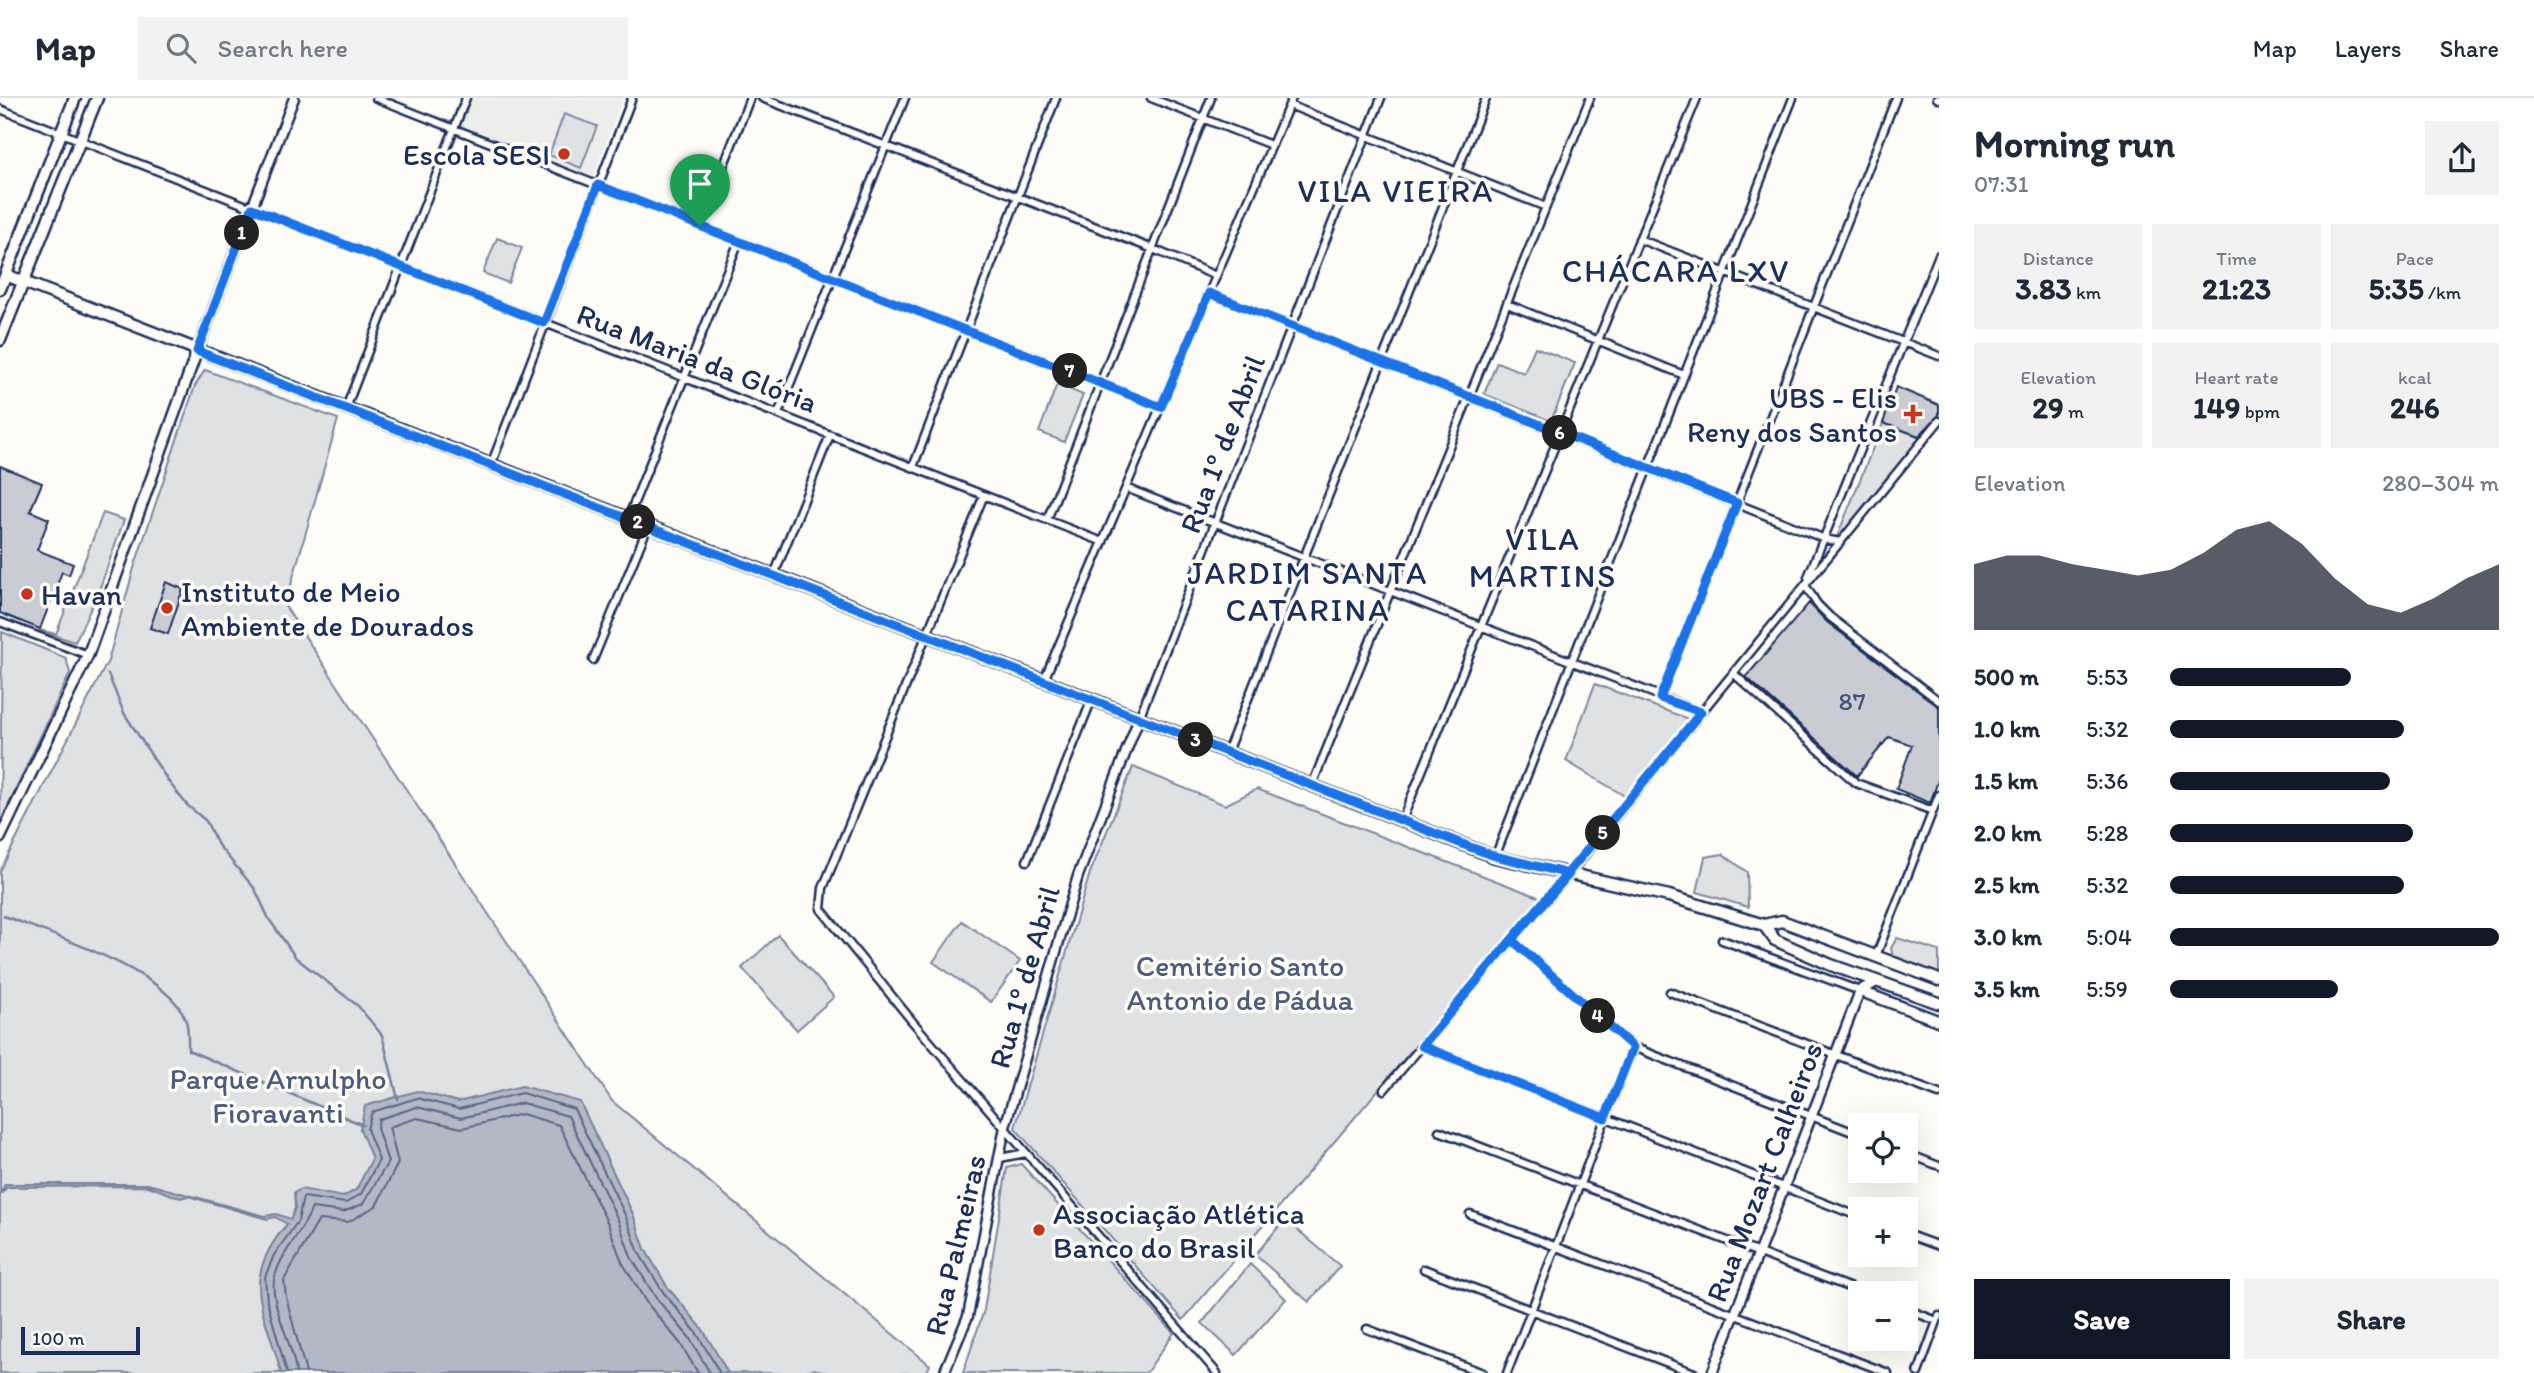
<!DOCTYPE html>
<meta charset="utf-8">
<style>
:root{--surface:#fff;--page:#f2f2f3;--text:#1f2937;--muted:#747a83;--line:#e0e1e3;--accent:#111827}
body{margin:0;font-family:Itim,sans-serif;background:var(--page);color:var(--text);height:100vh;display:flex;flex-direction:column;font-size:26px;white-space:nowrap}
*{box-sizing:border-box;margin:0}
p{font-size:23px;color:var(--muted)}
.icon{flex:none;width:38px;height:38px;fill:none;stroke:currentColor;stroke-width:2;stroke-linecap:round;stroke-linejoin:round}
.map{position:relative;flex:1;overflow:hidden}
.side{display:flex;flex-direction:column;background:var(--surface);width:595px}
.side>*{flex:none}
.tools{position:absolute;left:1848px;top:1015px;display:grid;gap:14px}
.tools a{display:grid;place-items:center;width:70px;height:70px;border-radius:0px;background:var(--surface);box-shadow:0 7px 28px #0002;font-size:35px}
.scale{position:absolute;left:21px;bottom:18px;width:119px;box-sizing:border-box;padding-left:7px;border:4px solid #1b2f5e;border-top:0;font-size:19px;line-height:24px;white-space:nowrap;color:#1b2f5e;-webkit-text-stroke:5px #fdfcf7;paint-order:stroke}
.pin{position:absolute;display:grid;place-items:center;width:60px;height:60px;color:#fff;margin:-72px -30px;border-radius:50% 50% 50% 0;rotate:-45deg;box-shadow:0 0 7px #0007}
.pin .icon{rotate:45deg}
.km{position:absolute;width:35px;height:35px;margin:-18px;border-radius:50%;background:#222;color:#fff;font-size:19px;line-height:35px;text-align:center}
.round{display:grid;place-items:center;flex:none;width:74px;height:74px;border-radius:0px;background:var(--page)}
.overview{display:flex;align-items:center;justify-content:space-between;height:119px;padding:0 35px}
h1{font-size:38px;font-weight:700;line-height:52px}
.metrics{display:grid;grid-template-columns:repeat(3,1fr);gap:10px;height:119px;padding:7px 35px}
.metrics div{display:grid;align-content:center;border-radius:0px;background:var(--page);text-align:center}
.metrics b{font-size:30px;font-weight:700}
.metrics small{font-size:19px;font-weight:400}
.metrics p{font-size:19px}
.chart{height:196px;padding:14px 35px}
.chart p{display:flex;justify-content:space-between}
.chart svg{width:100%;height:126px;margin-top:7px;fill:var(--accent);opacity:.7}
.button{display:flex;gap:14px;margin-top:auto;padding:14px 35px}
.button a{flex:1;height:80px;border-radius:0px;background:var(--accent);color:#fff;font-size:28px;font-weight:700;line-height:80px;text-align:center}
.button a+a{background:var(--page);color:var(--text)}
ul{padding:0 35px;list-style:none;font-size:23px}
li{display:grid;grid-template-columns:112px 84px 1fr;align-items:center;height:52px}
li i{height:18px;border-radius:9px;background:var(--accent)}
header{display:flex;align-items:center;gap:42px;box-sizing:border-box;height:98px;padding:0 35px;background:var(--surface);border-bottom:2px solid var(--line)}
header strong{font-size:33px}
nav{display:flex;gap:38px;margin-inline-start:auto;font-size:24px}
.search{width:490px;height:63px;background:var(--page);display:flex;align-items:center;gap:18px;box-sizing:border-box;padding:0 24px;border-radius:0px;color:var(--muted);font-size:26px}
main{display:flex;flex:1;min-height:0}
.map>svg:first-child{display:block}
</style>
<header>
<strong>Map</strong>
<div class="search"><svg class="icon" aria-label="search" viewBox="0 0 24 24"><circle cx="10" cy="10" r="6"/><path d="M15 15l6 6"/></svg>Search here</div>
<nav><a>Map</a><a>Layers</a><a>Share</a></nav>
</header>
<main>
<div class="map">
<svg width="1939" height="1275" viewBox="0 0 1939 1275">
<rect width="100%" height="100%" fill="#fdfcf7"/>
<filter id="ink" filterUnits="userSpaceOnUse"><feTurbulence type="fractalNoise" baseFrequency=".0143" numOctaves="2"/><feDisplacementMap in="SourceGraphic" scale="14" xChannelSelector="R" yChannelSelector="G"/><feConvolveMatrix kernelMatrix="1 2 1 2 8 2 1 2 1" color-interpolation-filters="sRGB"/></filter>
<g filter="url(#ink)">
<path fill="#edeeec" d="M 472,0 L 623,0 L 592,82 L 461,30 Z"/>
<path fill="#e0e1e3" stroke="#7e88a0" stroke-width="2" d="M 564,16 L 597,28 L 581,70 L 549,57 Z
M 497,140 L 522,150 L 508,185 L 483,175 Z
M 1535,249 L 1575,265 L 1551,323 L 1484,296 L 1497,264 L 1524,275 Z
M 205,272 L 338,321 L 285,508 L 612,1003 L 930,1267 L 926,1275 L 830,1275 L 814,1271 L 797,1275 L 0,1275 L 0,773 L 108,563 L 134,470 L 195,288 Z
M 1057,286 L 1083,297 L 1064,344 L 1039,334 Z
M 1883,325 L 1929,342 L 1846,443 L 1837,439 Z
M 103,415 L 124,422 L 98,495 L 75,544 L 39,532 L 56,536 Z
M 2,534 L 66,560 L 70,575 L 0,725 Z
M 1595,586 L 1691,622 L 1630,701 L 1566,663 Z
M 1133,669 L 1225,707 L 1257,691 L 1541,800 L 1183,1222 L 1015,1030 L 1090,775 Z
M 1723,756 L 1747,774 L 1748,809 L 1697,794 L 1705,759 Z
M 962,823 L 1020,863 L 991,904 L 933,864 Z
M 778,837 L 834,899 L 797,932 L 742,870 Z
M 1897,840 L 1939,853 L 1939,877 L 1893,860 L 1891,850 Z
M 1021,1066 L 1174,1235 L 1146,1275 L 963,1275 L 984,1212 L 1007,1070 Z
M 1285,1121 L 1340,1168 L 1309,1204 L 1255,1157 Z
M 1250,1166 L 1286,1201 L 1236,1257 L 1202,1225 Z"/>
<path fill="#b3b8c5" stroke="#76819c" stroke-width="2" d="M 522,988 L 580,1004 L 633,1116 L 645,1151 L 668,1190 L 702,1230 L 728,1275 L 281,1275 C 265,1210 238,1184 287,1126 L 275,1119 L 267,1121 L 188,1098 L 180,1100 L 148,1088 L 7,1089 L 0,1097 L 5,1086 L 148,1086 L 265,1118 L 276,1116 L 291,1121 L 295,1110 L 294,1095 L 301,1091 L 343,1099 L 356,1092 L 372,1061 L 360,1031 L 365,1008 L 417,993 L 458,1004 Z"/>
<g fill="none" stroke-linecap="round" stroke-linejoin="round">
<path stroke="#586687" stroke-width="2" d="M 287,1275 L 267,1203 L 265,1179 L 274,1157 L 298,1123 L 303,1099 L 346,1105 L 361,1096 L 379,1062 L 367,1031 L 372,1014 L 417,1000 L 459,1011 L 522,995 L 574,1011 L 626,1119 L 639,1155 L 663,1194 L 696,1234 L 720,1275
M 296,1275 C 294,1246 267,1204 275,1178 C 282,1153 303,1134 312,1110 L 343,1114 L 363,1106 L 388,1064 L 377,1030 L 379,1021 L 417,1009 L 461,1020 L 522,1005 L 568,1018 L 618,1122 L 631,1159 L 656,1200 L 689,1239 L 710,1275
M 306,1275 L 286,1199 L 284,1182 L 319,1122 L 348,1124 L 376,1108 L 398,1065 L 389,1029 L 417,1020 L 462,1030 L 522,1016 L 559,1027 L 608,1126 L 622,1164 L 646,1204 L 680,1245 L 698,1275"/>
<path stroke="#76819c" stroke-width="2.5" d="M 108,576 L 124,615 L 168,683 L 187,707 L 206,723 L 218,747 L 255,791 L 269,821 L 296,860 L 358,908 L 382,937 L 398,1001
M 4,818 C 50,836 167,873 185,920 C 189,929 188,943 188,952 L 363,1027"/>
</g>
<path fill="#c9ccd3" stroke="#1b2f5e" stroke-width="2" d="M 1896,289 L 1939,307 L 1939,317 L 1919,338 L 1883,325 Z
M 0,368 L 42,385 L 30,413 L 49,421 L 37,452 L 73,466 L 69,477 L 62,474 L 40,531 L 0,515 Z
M 166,484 L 183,491 L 168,536 L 150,530 Z
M 1809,505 L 1827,524 L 1939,609 L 1939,680 L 1930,705 L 1896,691 L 1912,647 L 1889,639 L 1857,678 L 1746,579 Z"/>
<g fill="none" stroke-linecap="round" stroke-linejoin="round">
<defs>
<path id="minor" d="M 376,0 L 1161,309
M 762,0 L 1153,151 L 1216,178
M 1151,0 L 1271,47
M 1937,0 L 1939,1
M 1289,7 L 1546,109
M 0,11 L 1103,444
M 700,128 L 750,0
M 1639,141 L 1939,258
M 1209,195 L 1825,441 L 1840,444
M 1507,206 L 1684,277
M 346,310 L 466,0
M 778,316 L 905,0
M 491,367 L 632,0
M 913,369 L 1056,0
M 1126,390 L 1701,614
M 984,397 L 823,790 L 821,811 L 912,923 L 1217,1275
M 628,420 L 739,143
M 1047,422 L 1211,0
M 774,477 L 830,337
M 1808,479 L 1939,157
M 1805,487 L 1817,506 L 1830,519 L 1939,603
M 0,524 L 88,557
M 593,562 L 648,428
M 1733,575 L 1856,685 L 1933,713
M 1044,582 L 1292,0
M 1660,600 L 1896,0
M 1139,620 L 1381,0
M 1227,654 L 1486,0
M 1312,687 L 1590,0
M 1402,722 L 1697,0
M 1495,759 L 1793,0
M 1027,763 L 1092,601
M 1512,842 L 1633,949 L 1860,1037
M 1722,842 L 1860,893
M 1876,858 L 1939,697
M 1670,894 L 1939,996
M 1422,948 L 1860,1119
M 1384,992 L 1571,774 L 1939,323
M 1439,1033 L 1864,1195
M 1906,1055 L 1939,1068
M 1000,1060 L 1026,1055
M 1470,1116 L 1888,1275
M 1906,1136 L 1939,1148
M 1424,1171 L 1694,1275
M 1906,1211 L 1937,1223
M 1367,1231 L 1483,1275
M 1507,1275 L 1633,949
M 1918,1275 L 1939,1218"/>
<path id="tertiary" d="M 197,253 L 294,0
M 944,1275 L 968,1218 L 1005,1029 L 1078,778 L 1139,620
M 1712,1275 L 1860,893"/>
<path id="secondary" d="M 0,740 L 88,557 L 197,253
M 1877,883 L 1860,893 L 1939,923"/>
<path id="primary" d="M 6,177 L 1495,759 L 1669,798 L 1764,827 L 1782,823 L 1939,882
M 0,191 L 75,0
M 0,242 L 97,0
M 1764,827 L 1775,842 L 1831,867 L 1939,905"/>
</defs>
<use href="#minor" stroke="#1b2f5e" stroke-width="11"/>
<use href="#tertiary" stroke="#1b2f5e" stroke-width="13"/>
<use href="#secondary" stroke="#1b2f5e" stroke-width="14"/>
<use href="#primary" stroke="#1b2f5e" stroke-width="15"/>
<use href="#minor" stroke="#fdfcf7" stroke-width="6"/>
<use href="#tertiary" stroke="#fdfcf7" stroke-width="8"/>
<use href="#secondary" stroke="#fdfcf7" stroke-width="9"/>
<use href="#primary" stroke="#fdfcf7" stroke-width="10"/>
</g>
</g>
<g fill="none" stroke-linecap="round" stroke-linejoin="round" filter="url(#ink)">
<defs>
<path id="route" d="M 700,128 L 598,87 L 544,225 L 252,110 L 197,253 L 1470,749 L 1495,758 L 1569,776 L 1512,842 L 1633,949 L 1605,1020 L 1422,948 C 1516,837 1609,727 1701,614 L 1660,600 L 1737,405 L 1209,195 L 1161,309 L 700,128"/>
</defs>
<use href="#route" stroke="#fff" stroke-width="14"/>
<use href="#route" stroke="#1a73e8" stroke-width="9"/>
</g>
<g fill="#c8321e" stroke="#fdfcf7" stroke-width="2.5">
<circle cx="564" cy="56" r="7"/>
<path d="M1909.5 305.5h7v7h7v7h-7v7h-7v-7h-7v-7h7z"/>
<circle cx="27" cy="496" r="7"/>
<circle cx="167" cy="510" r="7"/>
<circle cx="1039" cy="1132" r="7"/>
</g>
<g text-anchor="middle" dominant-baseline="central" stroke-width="7" stroke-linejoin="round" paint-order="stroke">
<g font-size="26" fill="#46567b">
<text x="1852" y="603">87</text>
</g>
<g font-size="30" fill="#1b2f5e" stroke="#fdfcf7" text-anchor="start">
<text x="550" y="56" text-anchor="end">Escola SESI</text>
<text x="1897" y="299" text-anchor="end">UBS - Elis<tspan x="1897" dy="34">Reny dos Santos</tspan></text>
<text x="181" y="493">Instituto de Meio<tspan x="181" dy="34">Ambiente de Dourados</tspan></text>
<text x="41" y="496">Havan</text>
<text x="1053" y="1115">Associação Atlética<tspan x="1053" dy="34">Banco do Brasil</tspan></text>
</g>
<g font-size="30" fill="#1b2f5e" stroke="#fdfcf7">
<text transform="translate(697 260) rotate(21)">Rua Maria da Glória</text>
<text transform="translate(1222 346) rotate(-69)">Rua 1º de Abril</text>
<text transform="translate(1024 879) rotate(-74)">Rua 1º de Abril</text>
<text transform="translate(1764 1074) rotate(-69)">Rua Mozart Calheiros</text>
<text transform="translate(955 1147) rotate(-77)">Rua Palmeiras</text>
</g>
<g font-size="30" fill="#4c5c7f" stroke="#fdfcf7">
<text x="1240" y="867">Cemitério Santo<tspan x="1240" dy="34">Antonio de Pádua</tspan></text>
<text x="278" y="980">Parque Arnulpho<tspan x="278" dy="34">Fioravanti</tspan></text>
</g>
<g font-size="32" letter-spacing="2" fill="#1b2f5e" stroke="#fdfcf7">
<text x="1396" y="93">VILA VIEIRA</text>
<text x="1676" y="173">CHÁCARA LXV</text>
<text x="1543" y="441">VILA<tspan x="1543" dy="37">MARTINS</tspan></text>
<text x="1308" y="475">JARDIM SANTA<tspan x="1308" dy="37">CATARINA</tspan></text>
</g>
</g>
</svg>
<div class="tools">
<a><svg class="icon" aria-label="locate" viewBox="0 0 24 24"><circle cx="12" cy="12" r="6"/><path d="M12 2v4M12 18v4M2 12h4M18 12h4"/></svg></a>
<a>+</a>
<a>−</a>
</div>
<div class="scale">100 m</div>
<div class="pin" style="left:700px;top:128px;background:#1e9e55"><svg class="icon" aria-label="arrive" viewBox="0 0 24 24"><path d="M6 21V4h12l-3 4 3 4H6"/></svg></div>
<b class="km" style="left:242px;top:135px">1</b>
<b class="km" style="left:638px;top:424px">2</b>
<b class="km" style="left:1196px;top:642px">3</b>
<b class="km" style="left:1598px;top:918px">4</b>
<b class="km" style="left:1603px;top:735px">5</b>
<b class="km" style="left:1560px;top:335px">6</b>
<b class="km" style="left:1070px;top:273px">7</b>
</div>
<section class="side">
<div class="overview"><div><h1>Morning run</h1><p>07:31</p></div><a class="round"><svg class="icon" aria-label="share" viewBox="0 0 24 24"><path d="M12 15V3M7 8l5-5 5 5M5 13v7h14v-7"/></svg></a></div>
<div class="metrics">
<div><p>Distance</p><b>3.83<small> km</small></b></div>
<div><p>Time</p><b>21:23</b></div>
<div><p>Pace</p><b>5:35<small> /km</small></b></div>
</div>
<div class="metrics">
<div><p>Elevation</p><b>29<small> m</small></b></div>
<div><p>Heart rate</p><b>149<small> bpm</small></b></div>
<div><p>kcal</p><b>246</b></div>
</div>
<div class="chart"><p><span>Elevation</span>280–304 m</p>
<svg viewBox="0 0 160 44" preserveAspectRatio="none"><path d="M0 44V21L10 18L20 18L30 21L40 23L50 25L60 23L70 17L80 9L90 6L100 14L110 26L120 35L130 38L140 33L150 26L160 21V44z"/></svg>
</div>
<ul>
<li><b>500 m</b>5:53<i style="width:55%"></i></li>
<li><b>1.0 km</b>5:32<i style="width:71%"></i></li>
<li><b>1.5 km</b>5:36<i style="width:67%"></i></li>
<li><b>2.0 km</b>5:28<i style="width:74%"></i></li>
<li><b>2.5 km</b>5:32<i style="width:71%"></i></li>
<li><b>3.0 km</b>5:04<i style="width:100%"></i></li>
<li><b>3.5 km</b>5:59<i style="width:51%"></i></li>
</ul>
<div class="button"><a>Save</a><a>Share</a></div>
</section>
</main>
